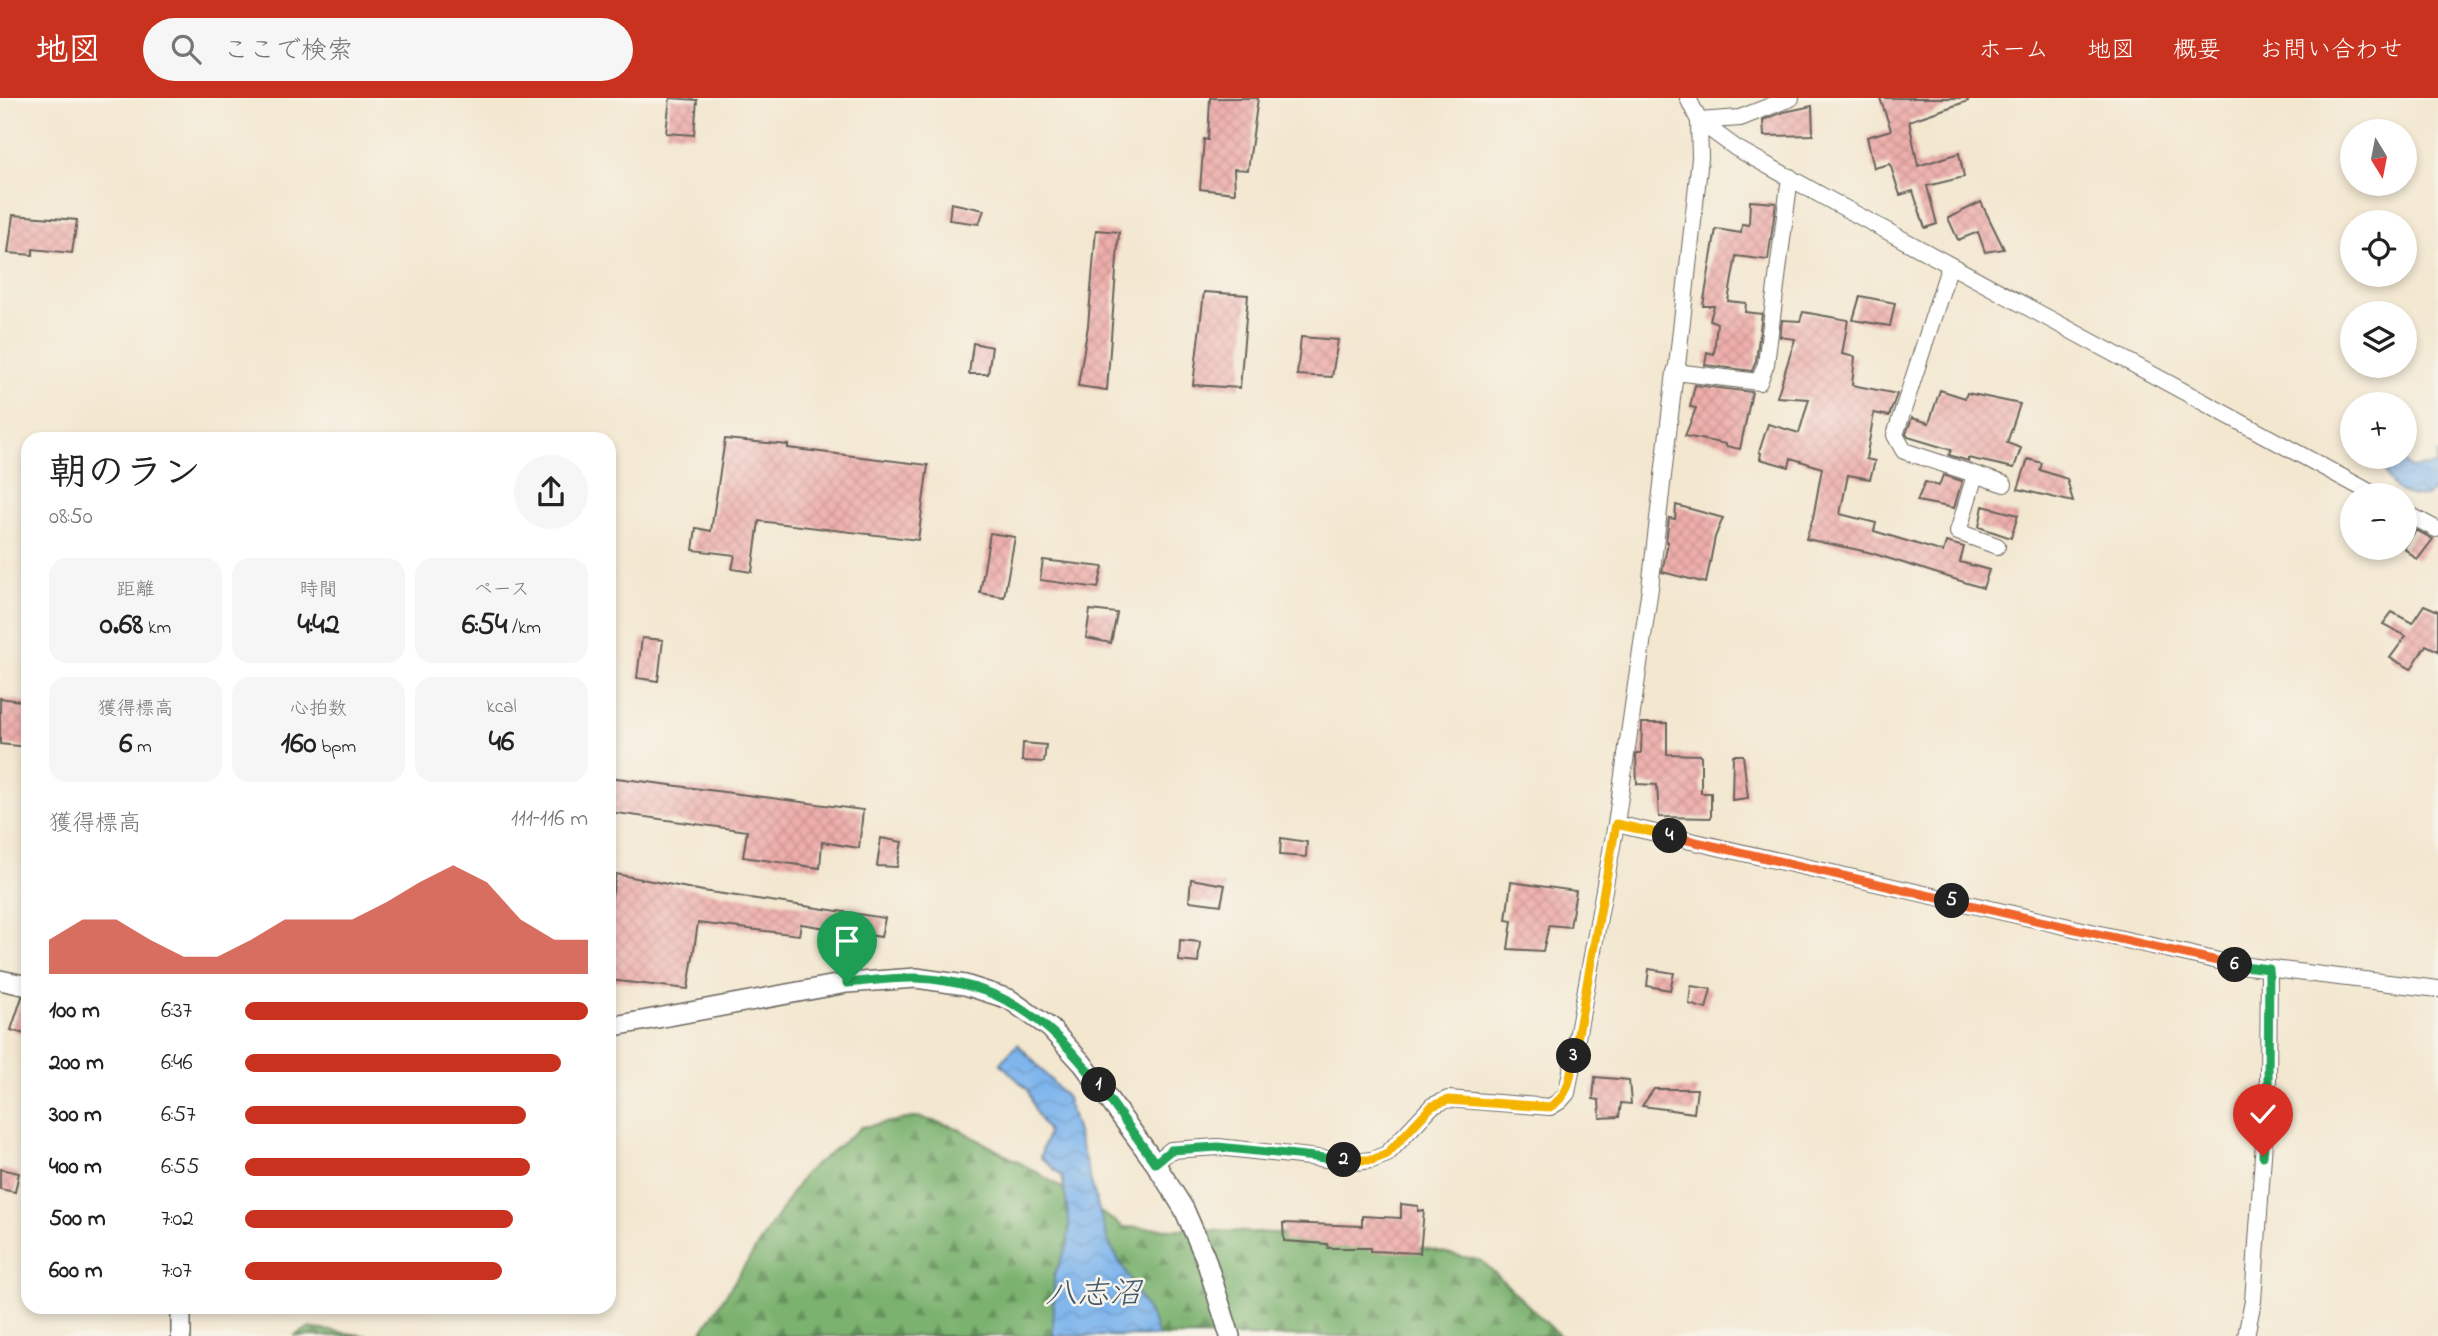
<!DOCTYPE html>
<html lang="ja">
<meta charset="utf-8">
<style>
:root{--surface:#fff;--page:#f6f6f6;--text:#222;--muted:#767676;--accent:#c8321e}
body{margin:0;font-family:"Indie Flower","Klee One",sans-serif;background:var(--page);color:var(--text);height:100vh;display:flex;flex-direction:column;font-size:26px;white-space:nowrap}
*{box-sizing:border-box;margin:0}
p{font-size:23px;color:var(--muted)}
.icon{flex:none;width:38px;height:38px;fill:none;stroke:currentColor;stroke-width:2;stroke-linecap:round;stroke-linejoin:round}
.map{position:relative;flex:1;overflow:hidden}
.details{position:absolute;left:21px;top:334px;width:595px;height:882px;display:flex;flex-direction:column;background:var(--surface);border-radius:21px;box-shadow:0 4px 10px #0003}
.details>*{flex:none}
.needle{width:46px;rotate:170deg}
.buttons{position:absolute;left:2340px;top:21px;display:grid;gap:14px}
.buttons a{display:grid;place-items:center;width:77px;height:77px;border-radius:50%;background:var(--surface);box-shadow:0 4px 10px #0003;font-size:35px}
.pin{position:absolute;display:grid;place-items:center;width:60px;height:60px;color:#fff;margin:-72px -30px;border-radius:50% 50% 50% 0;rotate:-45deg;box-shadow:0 0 7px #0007}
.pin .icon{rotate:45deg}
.km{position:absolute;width:35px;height:35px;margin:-18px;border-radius:50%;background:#222;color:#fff;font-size:19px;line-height:35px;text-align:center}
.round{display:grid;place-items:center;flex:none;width:74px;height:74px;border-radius:37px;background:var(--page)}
.headline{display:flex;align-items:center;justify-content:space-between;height:119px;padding:0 28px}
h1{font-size:38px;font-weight:700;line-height:52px}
.metrics{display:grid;grid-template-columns:repeat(3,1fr);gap:10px;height:119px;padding:7px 28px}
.metrics div{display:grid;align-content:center;border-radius:18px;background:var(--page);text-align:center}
.metrics b{font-size:30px;font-weight:700}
.metrics small{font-size:19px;font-weight:400}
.metrics p{font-size:19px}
.chart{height:196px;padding:14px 28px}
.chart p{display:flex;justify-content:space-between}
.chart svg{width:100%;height:126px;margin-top:7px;fill:var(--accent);opacity:.7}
ul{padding:0 28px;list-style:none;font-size:23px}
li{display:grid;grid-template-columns:112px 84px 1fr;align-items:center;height:52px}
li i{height:18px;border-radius:9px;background:var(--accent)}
header{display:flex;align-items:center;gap:42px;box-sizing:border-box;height:98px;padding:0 35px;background:var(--accent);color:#fff}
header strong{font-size:33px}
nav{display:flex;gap:38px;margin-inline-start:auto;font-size:24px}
.search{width:490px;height:63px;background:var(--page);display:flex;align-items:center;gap:18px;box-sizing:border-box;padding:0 24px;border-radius:38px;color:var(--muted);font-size:26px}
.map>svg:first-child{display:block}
</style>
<header>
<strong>地図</strong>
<div class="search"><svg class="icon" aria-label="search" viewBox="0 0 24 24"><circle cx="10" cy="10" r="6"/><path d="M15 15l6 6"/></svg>ここで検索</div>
<nav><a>ホーム</a><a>地図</a><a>概要</a><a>お問い合わせ</a></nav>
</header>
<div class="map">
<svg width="2438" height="1238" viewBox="0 0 2438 1238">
<defs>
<pattern id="forest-firs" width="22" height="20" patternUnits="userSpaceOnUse" patternTransform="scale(1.75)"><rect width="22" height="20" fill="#7bb26f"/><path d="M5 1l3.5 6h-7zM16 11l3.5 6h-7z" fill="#64905a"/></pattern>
<pattern id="water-waves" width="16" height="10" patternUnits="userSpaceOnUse" patternTransform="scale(1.75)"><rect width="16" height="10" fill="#7eb5ed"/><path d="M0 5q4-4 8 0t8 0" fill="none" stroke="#6c9bcb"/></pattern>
<pattern id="building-cross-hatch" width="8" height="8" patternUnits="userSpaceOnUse" patternTransform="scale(1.75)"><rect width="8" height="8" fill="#eeaeac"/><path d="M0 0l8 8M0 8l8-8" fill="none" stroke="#cc9593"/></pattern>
</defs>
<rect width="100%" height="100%" fill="#f7f3e8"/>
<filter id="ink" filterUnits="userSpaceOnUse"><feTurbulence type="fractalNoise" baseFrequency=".0143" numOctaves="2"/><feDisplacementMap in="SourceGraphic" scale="14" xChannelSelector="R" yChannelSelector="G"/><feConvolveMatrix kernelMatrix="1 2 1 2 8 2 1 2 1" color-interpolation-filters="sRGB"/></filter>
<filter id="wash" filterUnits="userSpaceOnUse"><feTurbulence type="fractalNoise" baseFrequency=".00686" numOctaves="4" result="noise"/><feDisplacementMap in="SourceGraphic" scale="28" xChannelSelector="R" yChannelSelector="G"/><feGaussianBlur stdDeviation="1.57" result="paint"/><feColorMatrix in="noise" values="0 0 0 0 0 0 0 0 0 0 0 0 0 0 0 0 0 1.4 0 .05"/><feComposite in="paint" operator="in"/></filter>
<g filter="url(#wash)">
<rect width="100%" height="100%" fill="#f3e7d0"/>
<path fill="url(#forest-firs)" stroke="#4c6746" stroke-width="2" d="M 918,1019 L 955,1029 L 1035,1073 L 1124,1129 L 1375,1139 L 1482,1163 L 1560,1238 L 699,1238 L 805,1075 L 862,1029 Z
M 309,1230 L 368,1238 L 294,1238 Z"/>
<path fill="url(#water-waves)" stroke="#4d6884" stroke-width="2" d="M 2438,354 L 2438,388 L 2427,398 C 2403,401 2385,388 2383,363 C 2396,357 2400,360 2410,370 L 2436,367 Z
M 1018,946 L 1067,1000 L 1108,1143 L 1152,1221 L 1158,1238 L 1053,1238 L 1054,1177 L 1068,1147 L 1069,1122 L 1062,1078 L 1040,1059 L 1048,1034 L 1036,1015 L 1028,992 L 1000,965 Z"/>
<g id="blocks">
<path fill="url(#building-cross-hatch)" d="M 670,0 L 697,2 L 694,37 L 666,35 Z
M 1210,0 L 1258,0 L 1248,72 L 1234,71 L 1235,95 L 1200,91 L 1204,41 L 1208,42 Z
M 1880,0 L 1967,0 L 1968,3 L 1909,23 L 1918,68 L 1959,55 L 1964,79 L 1927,88 L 1937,126 L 1925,130 L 1913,93 L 1900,97 L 1890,66 L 1874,70 L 1867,39 L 1891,32 Z
M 1812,8 L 1813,37 L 1764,38 L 1763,22 L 1784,14 Z
M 1750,103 L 1776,105 L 1768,162 L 1736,158 L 1728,203 L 1746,205 L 1745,214 L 1762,216 L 1756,263 L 1752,273 L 1705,267 L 1707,254 L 1714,256 L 1717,225 L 1710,222 L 1714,208 L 1703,208 L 1716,131 L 1741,135 L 1742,126 L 1749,127 Z
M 1981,104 L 2004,151 L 1985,154 L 1978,134 L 1958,142 L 1948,120 Z
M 951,105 L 984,112 L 979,126 L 949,122 Z
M 13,117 L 77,122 L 72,155 L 33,151 L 33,157 L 8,155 Z
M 1096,132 L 1119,134 L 1107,292 L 1078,288 L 1088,228 Z
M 1204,194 L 1248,197 L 1240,290 L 1193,287 Z
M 1860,198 L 1895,205 L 1890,228 L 1853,222 Z
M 1803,214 L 1848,222 L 1842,256 L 1855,259 L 1852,287 L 1897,296 L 1889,318 L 1874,315 L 1866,361 L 1875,363 L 1870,381 L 1848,377 L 1840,416 L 1876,425 L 1874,433 L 1943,454 L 1946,444 L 1964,449 L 1960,464 L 1989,472 L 1983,490 L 1868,454 L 1806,441 L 1813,420 L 1822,370 L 1791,360 L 1789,369 L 1760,361 L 1761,355 L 1759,354 L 1768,326 L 1799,335 L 1809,301 L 1777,299 L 1795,241 L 1780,239 L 1782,222 L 1800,223 Z
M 1301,239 L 1338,242 L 1332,279 L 1297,277 Z
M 973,245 L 992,249 L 988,276 L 969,276 Z
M 1695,287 L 1752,294 L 1740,351 L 1726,348 L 1726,346 L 1685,338 L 1696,310 L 1690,309 Z
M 1940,292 L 1965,300 L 1967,295 L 2020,306 L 2007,345 L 2021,350 L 2014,370 L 1968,360 L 1968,363 L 1949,357 L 1951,352 L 1908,339 L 1906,336 L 1912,320 L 1929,325 Z
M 725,341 L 788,347 L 788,350 L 928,367 L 918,442 L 759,423 L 752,474 L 732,471 L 735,457 L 693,452 L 696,430 L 711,433 Z
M 2028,361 L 2042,365 L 2040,372 L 2067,381 L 2073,404 L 2018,391 Z
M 1943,377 L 1962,383 L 1954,410 L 1917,403 L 1925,384 L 1939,388 Z
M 1676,407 L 1723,420 L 1715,439 L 1706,485 L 1662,474 L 1668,444 L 1666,444 L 1669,420 L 1675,421 Z
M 1983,408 L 2018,417 L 2011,440 L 1979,429 Z
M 2416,432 L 2433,441 L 2417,462 L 2404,450 Z
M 990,435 L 1015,439 L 1004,499 L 980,495 Z
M 1043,462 L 1103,469 L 1098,490 L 1040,482 Z
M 2424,507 L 2438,513 L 2438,553 L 2426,547 L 2411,571 L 2390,560 L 2406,538 L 2383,526 L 2392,514 L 2412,525 Z
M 1090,512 L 1117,515 L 1111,545 L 1086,540 Z
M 642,540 L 663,542 L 658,583 L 637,580 Z
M 0,600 L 28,604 L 28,649 L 0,646 Z
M 1642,625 L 1667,625 L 1667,656 L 1701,657 L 1701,695 L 1711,695 L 1711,720 L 1659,719 L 1657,687 L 1637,686 L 1636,658 L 1637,655 L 1641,655 Z
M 1023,645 L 1046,647 L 1044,664 L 1022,663 Z
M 1733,657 L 1743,657 L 1748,700 L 1732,702 Z
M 609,679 L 863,712 L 859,750 L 822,744 L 820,770 L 743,759 L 747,733 L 609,714 Z
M 881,740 L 902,744 L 897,769 L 877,768 Z
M 1281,740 L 1307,744 L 1306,759 L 1280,757 Z
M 616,776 L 703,793 L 885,820 L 881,839 L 801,826 L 799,837 L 698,825 L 688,891 L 609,882 L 609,815 Z
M 1191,781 L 1225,787 L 1221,807 L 1189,803 Z
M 1511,784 L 1576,793 L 1570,829 L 1549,827 L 1543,853 L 1508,851 L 1512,823 L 1506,822 Z
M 1180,842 L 1200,844 L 1198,865 L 1179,863 Z
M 1649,871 L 1674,875 L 1670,892 L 1647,888 Z
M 1691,888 L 1711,891 L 1706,911 L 1689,906 Z
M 22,899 L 28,900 L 28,937 L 11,932 Z
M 1595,979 L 1629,982 L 1631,1006 L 1621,1005 L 1619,1019 L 1600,1020 L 1599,1002 L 1593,1001 Z
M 1654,991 L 1697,991 L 1694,1015 L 1642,1008 Z
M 0,1071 L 19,1075 L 15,1094 L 0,1091 Z
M 1401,1106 L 1418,1108 L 1418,1113 L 1424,1112 L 1420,1155 L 1370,1153 L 1370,1150 L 1328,1150 L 1327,1146 L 1284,1143 L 1283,1125 L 1362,1128 L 1362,1118 L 1401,1120 Z"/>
</g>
</g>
<g filter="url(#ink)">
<use href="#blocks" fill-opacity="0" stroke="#67635b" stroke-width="2"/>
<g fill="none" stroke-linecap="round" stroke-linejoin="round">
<defs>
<path id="minor" d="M 1699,23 L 1736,50 L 1826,100 L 2375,397
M 1699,23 L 1740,20 L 1791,0
M 1950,167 L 1895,337 L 1904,353 L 2004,386
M 1675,274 L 1759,284 L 1766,266 L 1790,79
M 1975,377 L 1958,434 L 1997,448
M 2404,414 L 2436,431
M 1616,726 L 2232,866 L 2438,891
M 1155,1065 L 1171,1052 L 1218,1049 L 1354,1064 L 1372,1062 L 1387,1056 L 1432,1008 L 1448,1001 L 1550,1009 L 1560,1003 L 1567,995 L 1616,726 L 1650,490 L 1675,274 L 1677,268 L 1700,60 L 1699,23 L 1688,0
M 2246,1238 L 2253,1203 L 2268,985 L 2269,871"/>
<path id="tertiary" d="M 0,882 L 28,888
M 609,929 L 847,885 L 916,880 L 965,887 L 1009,901 L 1050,930 L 1083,966 L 1155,1065 L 1184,1111 L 1205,1159 L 1230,1238
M 181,1238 L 181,1209"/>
</defs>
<use href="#minor" stroke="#67635b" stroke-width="18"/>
<use href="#tertiary" stroke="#67635b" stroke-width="22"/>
<use href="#minor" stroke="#fff" stroke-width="16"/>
<use href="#tertiary" stroke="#fff" stroke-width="19"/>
</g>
</g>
<g fill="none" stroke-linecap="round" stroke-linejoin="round" filter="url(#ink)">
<defs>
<path id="split-1" d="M 847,885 C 870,883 894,879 917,880 C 1000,884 1051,922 1099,987"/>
<path id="split-2" d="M 1099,987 L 1155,1065 L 1171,1052 L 1218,1049 L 1344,1062"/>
<path id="split-3" d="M 1344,1062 L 1372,1062 L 1387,1056 L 1432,1008 L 1448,1002 L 1550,1009 C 1570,997 1570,979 1574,958"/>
<path id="split-4" d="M 1574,958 L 1616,726 L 1670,738"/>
<path id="split-5" d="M 1670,738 L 1952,803"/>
<path id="split-6" d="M 1952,803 L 2235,867"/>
<path id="split-7" d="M 2235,867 L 2269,871 L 2268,985 L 2263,1058"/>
</defs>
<use href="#split-1" stroke="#fff" stroke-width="14"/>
<use href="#split-2" stroke="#fff" stroke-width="14"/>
<use href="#split-3" stroke="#fff" stroke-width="14"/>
<use href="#split-4" stroke="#fff" stroke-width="14"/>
<use href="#split-5" stroke="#fff" stroke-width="14"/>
<use href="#split-6" stroke="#fff" stroke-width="14"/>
<use href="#split-7" stroke="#fff" stroke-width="14"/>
<use href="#split-1" stroke="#22a559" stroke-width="9"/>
<use href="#split-2" stroke="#22a559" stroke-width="9"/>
<use href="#split-3" stroke="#f5b400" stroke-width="9"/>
<use href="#split-4" stroke="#f5b400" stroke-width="9"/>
<use href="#split-5" stroke="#f0652b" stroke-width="9"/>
<use href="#split-6" stroke="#f0652b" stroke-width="9"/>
<use href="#split-7" stroke="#22a559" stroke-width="9"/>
</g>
<g text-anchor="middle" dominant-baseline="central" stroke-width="5" stroke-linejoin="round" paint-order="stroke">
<g font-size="32" font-style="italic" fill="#435970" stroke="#f7f3e8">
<text x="1093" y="1197">八志沼</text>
</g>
</g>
</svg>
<div class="buttons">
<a><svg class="needle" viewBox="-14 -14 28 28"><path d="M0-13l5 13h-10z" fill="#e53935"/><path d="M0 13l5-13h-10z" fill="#767676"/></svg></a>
<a><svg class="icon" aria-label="locate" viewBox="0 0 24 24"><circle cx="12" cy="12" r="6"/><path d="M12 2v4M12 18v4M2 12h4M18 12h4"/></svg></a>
<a><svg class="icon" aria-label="layers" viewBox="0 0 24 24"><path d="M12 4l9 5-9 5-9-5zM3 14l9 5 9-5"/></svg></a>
<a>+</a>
<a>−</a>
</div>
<div class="pin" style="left:847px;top:885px;background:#1e9e55"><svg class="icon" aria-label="arrive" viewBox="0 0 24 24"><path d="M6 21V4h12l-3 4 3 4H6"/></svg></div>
<div class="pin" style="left:2263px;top:1058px;background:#d93025"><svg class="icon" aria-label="check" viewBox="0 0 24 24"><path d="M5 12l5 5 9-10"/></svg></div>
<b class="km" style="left:1099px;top:987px">1</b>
<b class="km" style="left:1344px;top:1062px">2</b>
<b class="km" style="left:1574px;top:958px">3</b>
<b class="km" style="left:1670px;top:738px">4</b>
<b class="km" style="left:1952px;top:803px">5</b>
<b class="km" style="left:2235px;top:867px">6</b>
<section class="details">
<div class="headline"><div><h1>朝のラン</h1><p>08:50</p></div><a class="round"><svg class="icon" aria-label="share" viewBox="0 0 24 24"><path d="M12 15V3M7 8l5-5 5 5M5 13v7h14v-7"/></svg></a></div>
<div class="metrics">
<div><p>距離</p><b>0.68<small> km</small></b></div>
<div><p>時間</p><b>4:42</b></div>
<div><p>ペース</p><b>6:54<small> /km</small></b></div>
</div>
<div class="metrics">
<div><p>獲得標高</p><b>6<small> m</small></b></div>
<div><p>心拍数</p><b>160<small> bpm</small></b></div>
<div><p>kcal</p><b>46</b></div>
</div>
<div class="chart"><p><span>獲得標高</span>111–116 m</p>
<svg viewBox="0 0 160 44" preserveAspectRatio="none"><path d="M0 44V32L10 25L20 25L30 32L40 38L50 38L60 32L70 25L80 25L90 25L100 19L110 12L120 6L130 12L140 25L150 32L160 32V44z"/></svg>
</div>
<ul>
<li><b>100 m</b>6:37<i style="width:100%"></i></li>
<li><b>200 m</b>6:46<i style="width:92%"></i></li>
<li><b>300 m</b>6:57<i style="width:82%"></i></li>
<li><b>400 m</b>6:55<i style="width:83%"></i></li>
<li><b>500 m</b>7:02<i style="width:78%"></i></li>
<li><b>600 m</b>7:07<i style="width:75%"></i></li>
</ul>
</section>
</div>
